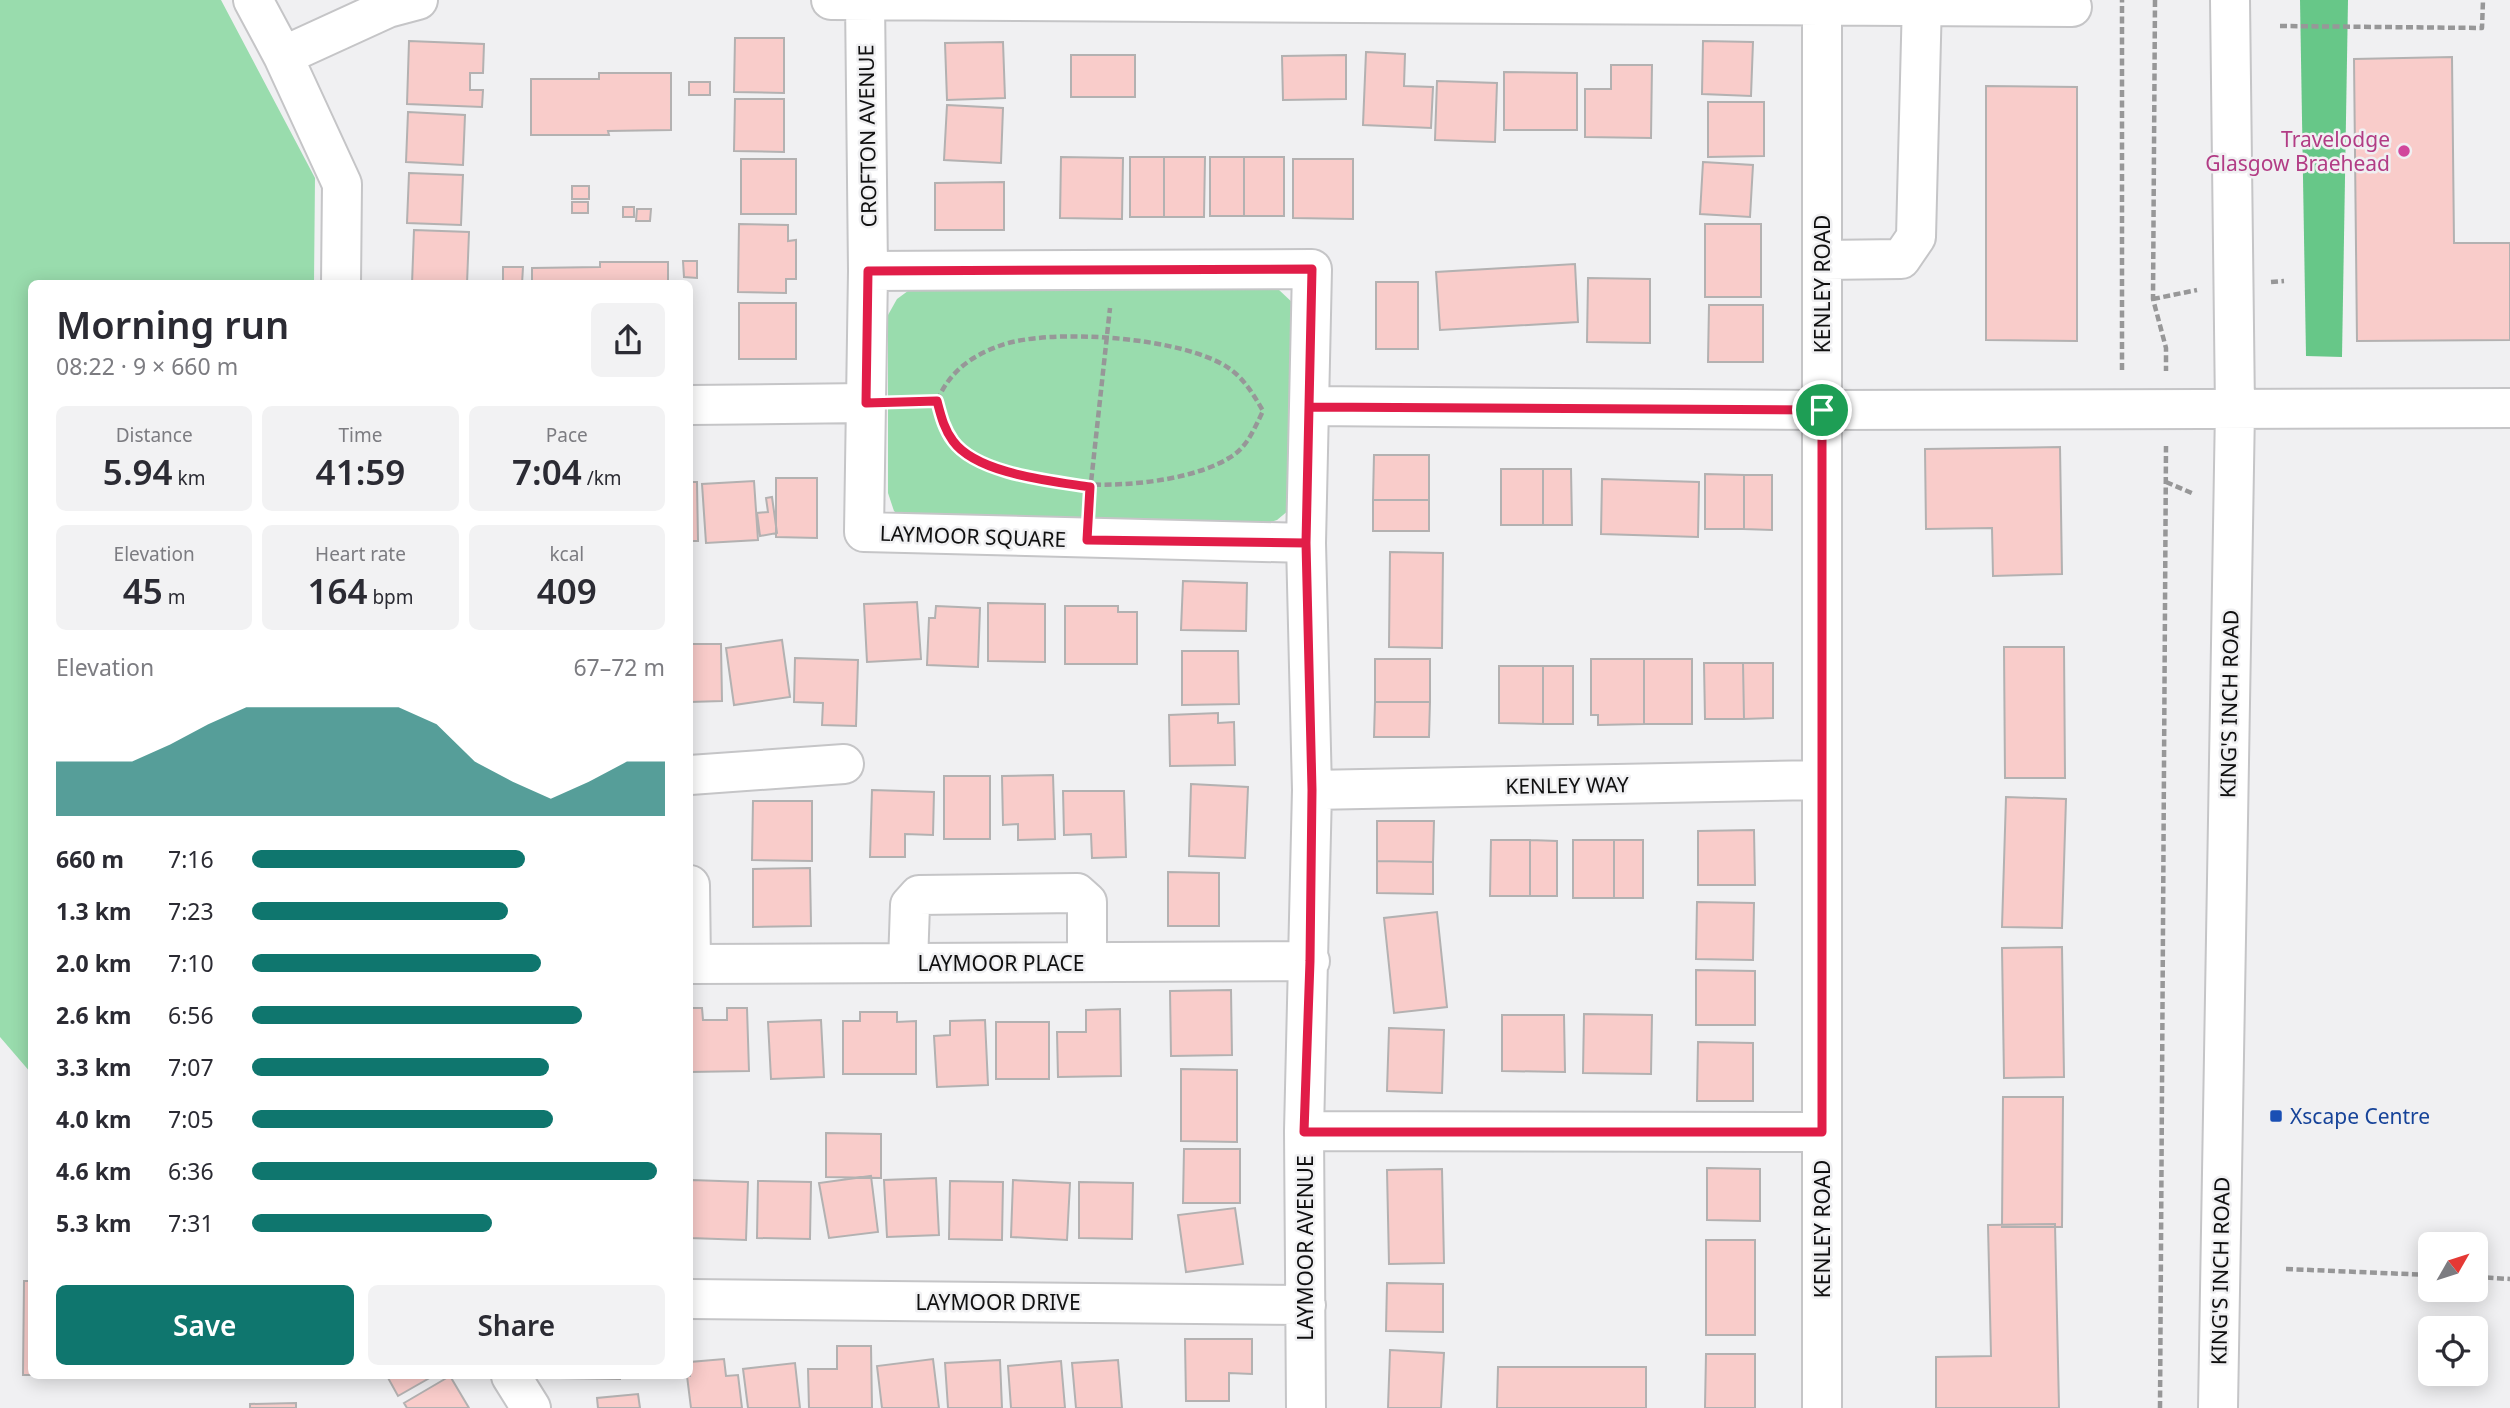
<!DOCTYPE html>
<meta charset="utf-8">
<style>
:root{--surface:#fff;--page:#f2f2f3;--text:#2b2b33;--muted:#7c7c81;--accent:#0f766e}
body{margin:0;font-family:"Noto Sans",sans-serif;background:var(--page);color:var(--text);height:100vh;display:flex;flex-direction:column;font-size:26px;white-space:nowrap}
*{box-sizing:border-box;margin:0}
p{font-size:23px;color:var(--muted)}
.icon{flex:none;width:38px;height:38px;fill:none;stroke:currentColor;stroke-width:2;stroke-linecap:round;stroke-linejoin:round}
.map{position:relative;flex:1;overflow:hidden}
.side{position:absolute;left:28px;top:280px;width:665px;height:1099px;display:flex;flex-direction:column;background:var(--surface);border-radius:10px;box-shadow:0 4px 18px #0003}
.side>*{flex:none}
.needle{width:46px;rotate:51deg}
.fabs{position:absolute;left:2418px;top:1232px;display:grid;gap:14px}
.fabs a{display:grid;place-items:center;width:70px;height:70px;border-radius:10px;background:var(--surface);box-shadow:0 4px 18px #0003;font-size:35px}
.pin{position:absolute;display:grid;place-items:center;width:60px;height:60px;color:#fff;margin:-30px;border:4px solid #fff;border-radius:50%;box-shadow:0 2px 7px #0007}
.round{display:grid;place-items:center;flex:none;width:74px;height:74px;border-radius:10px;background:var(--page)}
.overview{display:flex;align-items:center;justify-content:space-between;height:119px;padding:0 28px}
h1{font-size:38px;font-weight:600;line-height:52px}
.metrics{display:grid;grid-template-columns:repeat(3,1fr);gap:10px;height:119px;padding:7px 28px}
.metrics div{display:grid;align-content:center;border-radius:10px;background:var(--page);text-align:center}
.metrics b{font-size:35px;font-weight:600}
.metrics small{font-size:19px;font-weight:400}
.metrics p{font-size:19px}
.chart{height:196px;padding:14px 28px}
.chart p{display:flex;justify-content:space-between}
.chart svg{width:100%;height:126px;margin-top:7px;fill:var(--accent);opacity:.7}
.button{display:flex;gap:14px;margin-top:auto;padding:14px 28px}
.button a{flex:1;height:80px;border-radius:10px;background:var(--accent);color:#fff;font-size:28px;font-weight:600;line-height:80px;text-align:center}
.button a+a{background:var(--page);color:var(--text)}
ul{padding:0 28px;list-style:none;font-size:23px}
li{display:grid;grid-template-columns:112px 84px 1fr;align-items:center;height:52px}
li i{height:18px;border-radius:9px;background:var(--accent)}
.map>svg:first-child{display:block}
</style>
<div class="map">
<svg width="2510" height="1408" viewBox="0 0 2510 1408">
<rect width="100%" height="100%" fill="#f0f0f2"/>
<path fill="#99dcad" d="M 0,0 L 221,0 L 315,178 L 314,283 L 32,284 L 31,1073 L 0,1037 Z
M 912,288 L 1278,289 L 1295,305 L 1289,510 L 1277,520 L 1265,524 L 902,518 L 894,511 L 888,493 L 888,315 L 897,299 Z"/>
<path fill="#67c788" d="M 2300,0 L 2348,0 L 2342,357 L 2306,356 Z"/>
<path fill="#f9ccca" stroke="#b3b1b1" stroke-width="2" d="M 735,38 L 784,38 L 784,93 L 734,92 Z
M 409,41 L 484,44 L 483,73 L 470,73 L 470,90 L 483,90 L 482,107 L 407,104 Z
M 1703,41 L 1753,42 L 1751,96 L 1702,94 Z
M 1003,42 L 1005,98 L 947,100 L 945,43 Z
M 1366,52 L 1405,54 L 1404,86 L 1433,87 L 1431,128 L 1363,125 Z
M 1071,55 L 1135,55 L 1135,97 L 1071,97 Z
M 1346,55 L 1346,99 L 1283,100 L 1282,56 Z
M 2452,57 L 2454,243 L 2510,243 L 2510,340 L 2357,341 L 2354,59 Z
M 1611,65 L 1652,65 L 1651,138 L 1585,137 L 1585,89 L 1611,89 Z
M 1504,72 L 1577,73 L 1577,130 L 1504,130 Z
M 599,73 L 671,73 L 671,130 L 608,131 L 609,135 L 531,135 L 531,79 L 599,79 Z
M 1437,81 L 1497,83 L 1495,142 L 1435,140 Z
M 689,82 L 710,82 L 710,95 L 689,95 Z
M 1986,86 L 2077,87 L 2077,341 L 1986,340 Z
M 735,99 L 784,99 L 784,152 L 734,151 Z
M 1708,102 L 1764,102 L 1764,156 L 1708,157 Z
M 947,105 L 1003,108 L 1001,163 L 944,160 Z
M 408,112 L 465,115 L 463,165 L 406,162 Z
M 1061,157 L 1123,158 L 1122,219 L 1060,218 Z
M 1130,157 L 1164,157 L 1164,217 L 1130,217 Z
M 1164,157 L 1205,157 L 1204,217 L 1164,217 Z
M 1210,157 L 1244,157 L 1244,216 L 1210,216 Z
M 1244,157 L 1284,157 L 1284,216 L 1244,216 Z
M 741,159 L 796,159 L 796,214 L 741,214 Z
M 1293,159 L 1353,159 L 1353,219 L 1293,218 Z
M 1703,162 L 1753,165 L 1750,217 L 1700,214 Z
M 409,173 L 463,175 L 461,225 L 407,223 Z
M 1004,182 L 1004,230 L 935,230 L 935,183 Z
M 572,186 L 589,186 L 589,199 L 572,199 Z
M 572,202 L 588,202 L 588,213 L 572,213 Z
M 623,207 L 634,207 L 634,217 L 623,217 Z
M 637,209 L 651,209 L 650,221 L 636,221 Z
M 739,224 L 788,225 L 788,241 L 796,240 L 796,279 L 786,279 L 786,293 L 738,292 Z
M 1705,224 L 1761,224 L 1761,297 L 1705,297 Z
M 414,230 L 469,232 L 467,284 L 412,284 Z
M 683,261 L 697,261 L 697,278 L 684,277 Z
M 600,262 L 668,262 L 668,284 L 532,284 L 532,268 L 600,267 Z
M 1575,264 L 1578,322 L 1440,330 L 1436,272 Z
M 503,267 L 523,267 L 522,284 L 503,284 Z
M 1588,278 L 1650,279 L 1650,343 L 1587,342 Z
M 1376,282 L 1418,282 L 1418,349 L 1376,349 Z
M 739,303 L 796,303 L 796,359 L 739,359 Z
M 1709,305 L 1763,305 L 1763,362 L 1708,362 Z
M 2060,447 L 2062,574 L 1993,576 L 1992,528 L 1926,529 L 1925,449 Z
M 1374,455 L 1429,455 L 1429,500 L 1373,500 Z
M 1501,469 L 1543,469 L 1543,525 L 1501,525 Z
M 1543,469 L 1571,469 L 1572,525 L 1543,525 Z
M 1705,474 L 1744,475 L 1744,529 L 1705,529 Z
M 1744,475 L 1772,475 L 1772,530 L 1744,529 Z
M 776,478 L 817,478 L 817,538 L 776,537 Z
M 1602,479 L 1699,482 L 1698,537 L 1601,534 Z
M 754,481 L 758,540 L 706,543 L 702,484 Z
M 690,482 L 697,482 L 698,541 L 690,541 Z
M 772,497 L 777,533 L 760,536 L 757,513 L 768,512 L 766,498 Z
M 1373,500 L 1429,500 L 1429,531 L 1373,531 Z
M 1390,552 L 1443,553 L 1442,648 L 1389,647 Z
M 1183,581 L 1247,583 L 1246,631 L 1181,630 Z
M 917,602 L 921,659 L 867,662 L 864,604 Z
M 988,603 L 1045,604 L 1045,662 L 988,661 Z
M 936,606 L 980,608 L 978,667 L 927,665 L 929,618 L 935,618 Z
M 1065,606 L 1118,606 L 1118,612 L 1137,612 L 1137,664 L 1065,664 Z
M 782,640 L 790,697 L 734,705 L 726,648 Z
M 690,644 L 721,644 L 722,701 L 690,702 Z
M 2004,647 L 2064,647 L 2065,778 L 2005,778 Z
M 1182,651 L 1238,651 L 1239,704 L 1182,705 Z
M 795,658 L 858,660 L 856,726 L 822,725 L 823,703 L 794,702 Z
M 1375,659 L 1430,659 L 1430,702 L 1375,702 Z
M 1591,659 L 1644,659 L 1644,724 L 1598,725 L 1598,715 L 1591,715 Z
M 1644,659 L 1692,659 L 1692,724 L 1644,724 Z
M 1704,663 L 1743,663 L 1744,719 L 1705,719 Z
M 1743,663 L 1773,663 L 1773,718 L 1744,719 Z
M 1499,666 L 1543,666 L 1543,724 L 1499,723 Z
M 1543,666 L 1573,666 L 1573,724 L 1543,724 Z
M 1375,702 L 1430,702 L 1429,737 L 1374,737 Z
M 1218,713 L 1218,723 L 1234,722 L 1235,765 L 1170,766 L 1169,715 Z
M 1053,775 L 1055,839 L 1018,840 L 1018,824 L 1003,825 L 1002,776 Z
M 944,776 L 990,776 L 990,839 L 944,839 Z
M 1191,784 L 1248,787 L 1245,858 L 1189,856 Z
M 872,790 L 934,792 L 933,835 L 905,834 L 905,857 L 870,857 Z
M 1063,791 L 1124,791 L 1126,857 L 1092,858 L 1091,834 L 1064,835 Z
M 2006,797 L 2066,799 L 2062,928 L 2002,927 Z
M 753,801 L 812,801 L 812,861 L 752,860 Z
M 1377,821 L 1434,821 L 1433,862 L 1377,861 Z
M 1754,830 L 1755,885 L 1698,885 L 1698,831 Z
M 1491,840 L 1530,840 L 1530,896 L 1490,896 Z
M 1530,840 L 1557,841 L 1557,896 L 1530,896 Z
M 1573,840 L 1614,840 L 1614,898 L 1573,898 Z
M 1614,840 L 1643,840 L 1643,898 L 1614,898 Z
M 1377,861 L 1433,862 L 1433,894 L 1377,893 Z
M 810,868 L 811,926 L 753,927 L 753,869 Z
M 1168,872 L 1219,873 L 1219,926 L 1168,926 Z
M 1697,902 L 1754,903 L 1753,960 L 1696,959 Z
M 1437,912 L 1447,1007 L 1394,1013 L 1384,918 Z
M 2062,947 L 2064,1077 L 2004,1078 L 2002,948 Z
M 1696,970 L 1755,971 L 1755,1025 L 1696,1025 Z
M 1231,990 L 1232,1055 L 1171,1056 L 1170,991 Z
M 690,1008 L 702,1008 L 703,1020 L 727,1020 L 727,1008 L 747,1008 L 749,1071 L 690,1072 Z
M 1120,1009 L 1121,1076 L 1058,1077 L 1057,1032 L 1086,1032 L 1086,1010 Z
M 860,1012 L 897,1012 L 897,1022 L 916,1021 L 916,1074 L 843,1074 L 843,1021 L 860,1021 Z
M 1584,1014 L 1652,1015 L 1651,1074 L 1583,1073 Z
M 1502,1015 L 1564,1015 L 1565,1072 L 1502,1071 Z
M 821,1020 L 824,1077 L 771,1079 L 768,1022 Z
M 985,1020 L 988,1085 L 937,1087 L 934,1036 L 950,1035 L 950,1021 Z
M 996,1022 L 1049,1022 L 1049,1079 L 996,1079 Z
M 1389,1028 L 1444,1030 L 1442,1093 L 1387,1091 Z
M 1698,1042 L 1753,1043 L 1753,1101 L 1697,1101 Z
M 1181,1069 L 1237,1070 L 1237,1142 L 1181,1141 Z
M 2003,1097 L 2063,1097 L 2062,1227 L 2002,1227 Z
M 826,1133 L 881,1134 L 881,1178 L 826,1177 Z
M 1184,1149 L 1240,1149 L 1240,1203 L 1183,1203 Z
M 1707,1168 L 1760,1169 L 1760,1221 L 1707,1220 Z
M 1442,1169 L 1444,1263 L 1389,1264 L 1387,1170 Z
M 871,1176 L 878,1232 L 829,1238 L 819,1183 Z
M 936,1178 L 939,1235 L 887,1237 L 884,1180 Z
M 691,1180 L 748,1182 L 746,1240 L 690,1238 Z
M 1013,1180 L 1070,1183 L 1067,1240 L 1011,1237 Z
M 758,1181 L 811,1182 L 810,1239 L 757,1238 Z
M 950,1181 L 1003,1182 L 1002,1240 L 949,1239 Z
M 1079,1182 L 1133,1183 L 1132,1239 L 1079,1238 Z
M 1235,1208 L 1243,1264 L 1186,1272 L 1178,1215 Z
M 2055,1224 L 2059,1408 L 1936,1408 L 1936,1357 L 1991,1356 L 1988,1225 Z
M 1706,1240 L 1755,1240 L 1755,1335 L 1706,1335 Z
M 24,1281 L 32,1281 L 32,1375 L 23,1375 Z
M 1387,1283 L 1443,1284 L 1443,1332 L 1386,1331 Z
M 1185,1339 L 1252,1339 L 1252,1374 L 1229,1373 L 1229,1401 L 1186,1401 Z
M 837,1346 L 871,1346 L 872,1408 L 809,1408 L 808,1369 L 837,1369 Z
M 1390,1350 L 1444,1353 L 1441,1408 L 1388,1408 Z
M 1706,1354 L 1755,1354 L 1755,1408 L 1705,1408 Z
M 724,1359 L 726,1376 L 738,1375 L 742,1408 L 691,1408 L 687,1376 L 690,1376 L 690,1362 Z
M 933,1359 L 939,1408 L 882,1408 L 877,1366 Z
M 1000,1360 L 1002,1408 L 948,1408 L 945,1363 Z
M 1118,1360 L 1122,1408 L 1076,1408 L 1072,1363 Z
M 1061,1361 L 1065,1408 L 1011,1408 L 1008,1366 Z
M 795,1363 L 800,1408 L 748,1408 L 743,1369 Z
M 1498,1367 L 1646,1367 L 1646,1408 L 1497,1408 Z
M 387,1376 L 433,1376 L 398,1396 Z
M 450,1376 L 469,1408 L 407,1408 L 404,1403 Z
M 561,1376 L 620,1376 L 620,1379 L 561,1378 Z
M 638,1394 L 640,1408 L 598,1408 L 597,1398 Z
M 296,1403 L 296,1408 L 250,1408 L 250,1404 Z"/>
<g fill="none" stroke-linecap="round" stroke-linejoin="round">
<defs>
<path id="minor" d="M 253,0 L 283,56 L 342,184 L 341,284
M 831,0 L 2072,7
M 865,0 L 868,271
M 283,56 L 388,8 L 418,0
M 1822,260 L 1901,259 L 1916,237 L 1922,0
M 690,405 L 866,403
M 1309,406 L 1822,410 L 2510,408
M 1306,543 L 864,532 L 868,271 L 1312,269 L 1306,543 L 1312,790 L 1304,1131 L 1306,1408
M 690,775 L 844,764
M 1312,790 L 1822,780
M 690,885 L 691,964
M 908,963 L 910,905 L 919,895 L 1077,893 L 1087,902 L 1087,962
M 690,964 L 1310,961
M 1304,1131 L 1822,1132
M 690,1299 L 1306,1305
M 511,1376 L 531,1408
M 1822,1408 L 1822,0
M 2218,1408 L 2235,409 L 2230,0"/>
</defs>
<use href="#minor" stroke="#c5c5c7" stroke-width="42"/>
<path stroke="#979798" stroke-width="4.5" stroke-dasharray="7 3.5" stroke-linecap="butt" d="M 2155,0 L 2153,299 L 2166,348 L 2166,371
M 2280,26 L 2482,28 L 2483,0
M 2271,282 L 2284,281
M 2153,299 L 2197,290
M 2122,370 L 2122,0
M 906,402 L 937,401 C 949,373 969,357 999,346 C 1049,327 1186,337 1230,369 C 1244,379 1254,395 1263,411 C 1254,429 1247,448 1229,458 C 1168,495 1010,496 956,445 C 944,434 941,416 937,401
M 2166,482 L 2194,494
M 1089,501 L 1110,308
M 2286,1269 L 2431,1275
M 2476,1277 L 2510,1279
M 2160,1408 L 2166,446"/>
<use href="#minor" stroke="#fff" stroke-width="38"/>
</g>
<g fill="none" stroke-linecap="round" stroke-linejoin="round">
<defs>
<path id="route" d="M 1822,410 L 1309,407 L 1306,543 L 1087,540 L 1090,487 C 1052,481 977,474 953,441 C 944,429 941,416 937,401 L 866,403 L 868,271 L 1312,269 L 1306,543 L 1312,790 L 1310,961 L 1304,1132 L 1822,1132 L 1822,410"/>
</defs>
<use href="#route" stroke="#fff" stroke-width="14"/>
<use href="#route" stroke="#e11d48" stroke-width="9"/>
</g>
<circle fill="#d1479c" stroke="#f0f0f2" stroke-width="2.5" cx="2404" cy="151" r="7"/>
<rect fill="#1a4fb4" stroke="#f0f0f2" stroke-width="2.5" x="2269" y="1109" width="14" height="14" rx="3.5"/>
<g text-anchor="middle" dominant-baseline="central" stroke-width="5" stroke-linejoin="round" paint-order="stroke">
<g font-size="21" fill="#101010" stroke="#f0f0f2">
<text transform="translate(867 136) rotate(-91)">CROFTON AVENUE</text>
<text transform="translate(1822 284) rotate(-90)">KENLEY ROAD</text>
<text transform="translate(973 536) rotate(2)">LAYMOOR SQUARE</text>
<text transform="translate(2229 704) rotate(-89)">KING'S INCH ROAD</text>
<text transform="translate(1567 785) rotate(-1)">KENLEY WAY</text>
<text x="1001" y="963">LAYMOOR PLACE</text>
<text transform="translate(1822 1229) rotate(-90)">KENLEY ROAD</text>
<text transform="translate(1305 1248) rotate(-90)">LAYMOOR AVENUE</text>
<text transform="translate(2220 1271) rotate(-89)">KING'S INCH ROAD</text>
<text x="998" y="1302">LAYMOOR DRIVE</text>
</g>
<g font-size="21" fill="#b23c85" stroke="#f0f0f2" text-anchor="end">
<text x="2390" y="139">Travelodge<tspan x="2390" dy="24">Glasgow Braehead</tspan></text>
</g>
<g font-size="21" fill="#164399" stroke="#f0f0f2" text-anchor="start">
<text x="2290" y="1116">Xscape Centre</text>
</g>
</g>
</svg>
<div class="fabs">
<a><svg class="needle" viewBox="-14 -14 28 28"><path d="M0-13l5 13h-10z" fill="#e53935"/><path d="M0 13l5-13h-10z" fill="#7c7c81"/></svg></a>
<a><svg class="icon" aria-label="locate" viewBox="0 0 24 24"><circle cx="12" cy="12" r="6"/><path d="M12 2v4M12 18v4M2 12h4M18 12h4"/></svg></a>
</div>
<div class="pin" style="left:1822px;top:410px;background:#1e9e55"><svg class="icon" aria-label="arrive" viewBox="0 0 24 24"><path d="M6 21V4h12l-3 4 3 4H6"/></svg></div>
<section class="side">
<div class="overview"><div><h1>Morning run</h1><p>08:22 · 9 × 660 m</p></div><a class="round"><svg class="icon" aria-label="share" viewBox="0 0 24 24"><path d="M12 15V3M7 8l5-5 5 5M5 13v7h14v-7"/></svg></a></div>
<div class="metrics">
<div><p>Distance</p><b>5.94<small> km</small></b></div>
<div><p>Time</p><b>41:59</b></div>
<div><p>Pace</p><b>7:04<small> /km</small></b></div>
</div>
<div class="metrics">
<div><p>Elevation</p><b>45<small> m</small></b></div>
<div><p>Heart rate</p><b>164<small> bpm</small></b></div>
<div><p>kcal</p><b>409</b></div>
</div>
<div class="chart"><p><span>Elevation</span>67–72 m</p>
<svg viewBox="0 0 160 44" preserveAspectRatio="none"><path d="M0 44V25L10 25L20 25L30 19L40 12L50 6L60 6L70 6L80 6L90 6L100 12L110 25L120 32L130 38L140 32L150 25L160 25V44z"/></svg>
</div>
<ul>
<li><b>660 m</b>7:16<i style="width:66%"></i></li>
<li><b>1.3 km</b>7:23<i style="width:62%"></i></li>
<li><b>2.0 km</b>7:10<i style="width:70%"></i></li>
<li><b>2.6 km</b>6:56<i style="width:80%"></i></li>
<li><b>3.3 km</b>7:07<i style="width:72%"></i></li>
<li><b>4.0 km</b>7:05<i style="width:73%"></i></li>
<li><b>4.6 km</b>6:36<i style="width:98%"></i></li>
<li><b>5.3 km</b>7:31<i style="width:58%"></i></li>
</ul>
<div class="button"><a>Save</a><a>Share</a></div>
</section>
</div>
